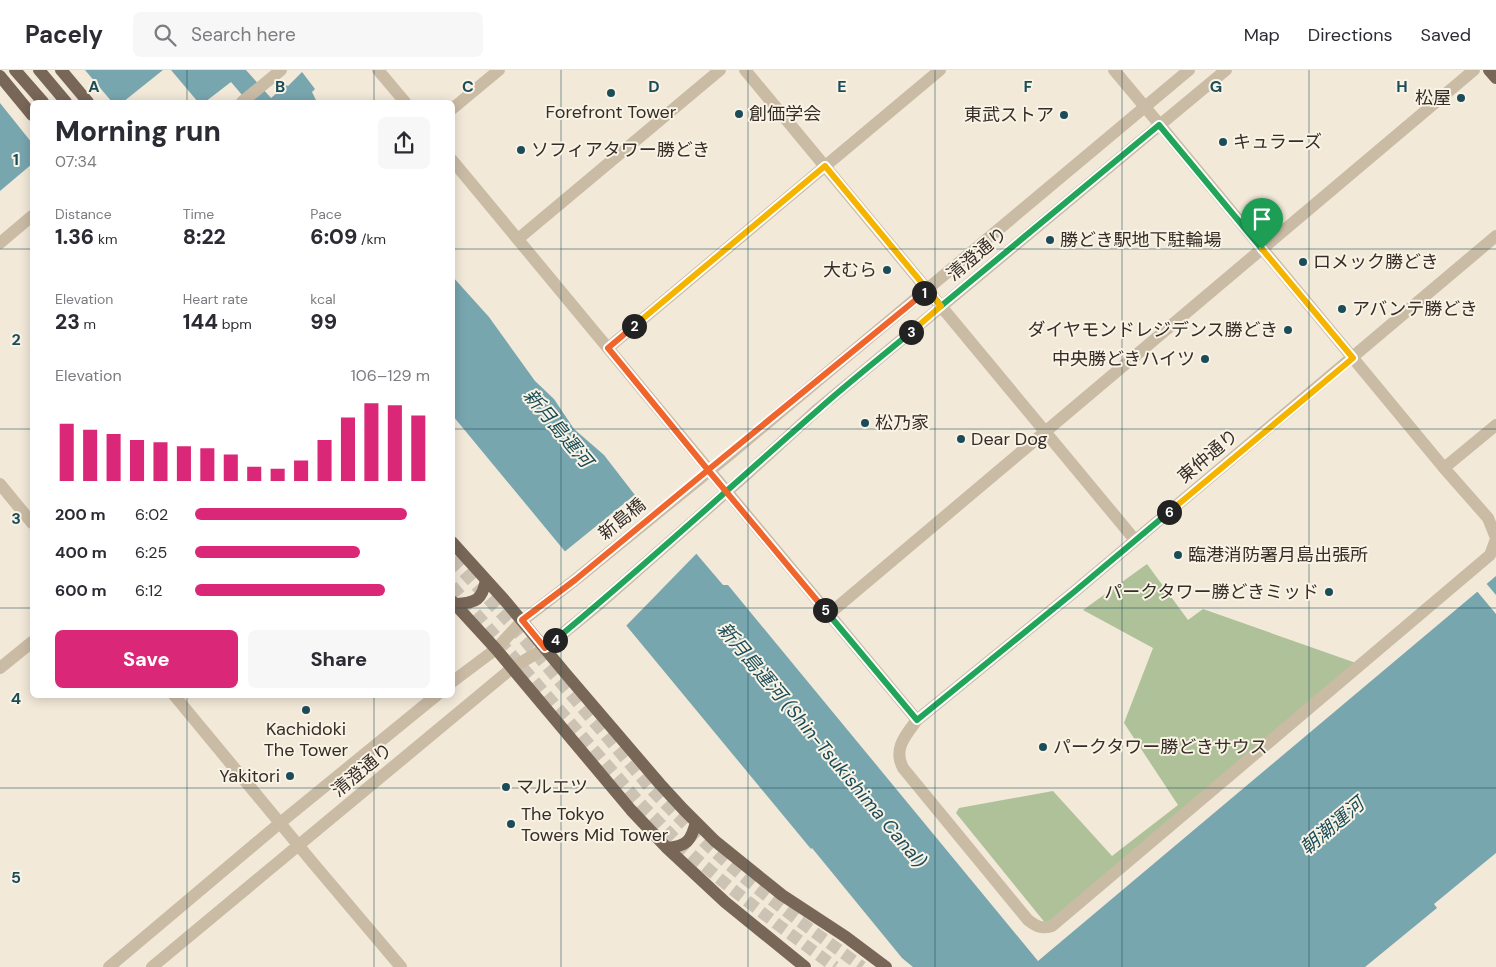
<!DOCTYPE html>
<meta charset="utf-8">
<style>
:root{--surface:#fff;--page:#f7f7f7;--text:#2b2b33;--muted:#7c7c81;--line:#e1e1e2;--accent:#db2777}
body{margin:0;font-family:"DM Sans","Noto Sans JP",sans-serif;background:var(--page);color:var(--text);height:100vh;display:flex;flex-direction:column;font-size:19px;white-space:nowrap}
*{box-sizing:border-box;margin:0}
p{font-size:16px;color:var(--muted)}
.icon{flex:none;width:28px;height:28px;fill:none;stroke:currentColor;stroke-width:2;stroke-linecap:round;stroke-linejoin:round}
.map{position:relative;flex:1;overflow:hidden}
.drawer{position:absolute;left:30px;top:30px;width:425px;height:598px;display:flex;flex-direction:column;background:var(--surface);border-radius:8px;box-shadow:0 2px 12px #0003}
.drawer>*{flex:none}
.pin{position:absolute;display:grid;place-items:center;width:42px;height:42px;color:#fff;margin:-51px -21px;border-radius:50% 50% 50% 0;rotate:-45deg;box-shadow:0 0 5px #0007}
.pin .icon{rotate:45deg}
.km{position:absolute;width:25px;height:25px;margin:-12px;border-radius:50%;background:#222;color:#fff;font-size:14px;line-height:25px;text-align:center}
.round{display:grid;place-items:center;flex:none;width:52px;height:52px;border-radius:8px;background:var(--page)}
.headline{display:flex;align-items:center;justify-content:space-between;height:85px;padding:0 25px}
h1{font-size:28px;font-weight:800;line-height:38px}
.metrics{display:grid;grid-template-columns:repeat(3,1fr);gap:8px;height:85px;padding:5px 25px}
.metrics div{display:grid;align-content:center}
.metrics b{font-size:21px;font-weight:800}
.metrics small{font-size:14px;font-weight:400}
.metrics p{font-size:14px}
.chart{height:140px;padding:10px 25px}
.chart p{display:flex;justify-content:space-between}
.chart svg{width:100%;height:90px;margin-top:5px;stroke:var(--accent);stroke-width:6}
.cta{display:flex;gap:10px;margin-top:auto;padding:10px 25px}
.cta a{flex:1;height:58px;border-radius:8px;background:var(--accent);color:#fff;font-size:20px;font-weight:800;line-height:58px;text-align:center}
.cta a+a{background:var(--page);color:var(--text)}
ul{padding:0 25px;list-style:none;font-size:16px}
li{display:grid;grid-template-columns:80px 60px 1fr;align-items:center;height:38px}
li i{height:12px;border-radius:6px;background:var(--accent)}
header{display:flex;align-items:center;gap:30px;box-sizing:border-box;height:70px;padding:0 25px;background:var(--surface);border-bottom:1px solid var(--line)}
header strong{font-size:24px}
nav{display:flex;gap:28px;margin-inline-start:auto;font-size:18px}
.search{width:350px;height:45px;background:var(--page);display:flex;align-items:center;gap:12px;box-sizing:border-box;padding:0 18px;border-radius:8px;color:var(--muted);font-size:19px}
.map>svg:first-child{display:block}
</style>
<header>
<strong>Pacely</strong>
<div class="search"><svg class="icon" aria-label="search" viewBox="0 0 24 24"><circle cx="10" cy="10" r="6"/><path d="M15 15l6 6"/></svg>Search here</div>
<nav><a>Map</a><a>Directions</a><a>Saved</a></nav>
</header>
<div class="map">
<svg width="1496" height="897" viewBox="0 0 1496 897">
<rect width="100%" height="100%" fill="#f2e9d9"/>
<path fill="#afc199" d="M 1147,494 L 1188,550 L 1203,539 L 1356,593 L 1046,854 L 956,743 L 959,738 L 1053,721 L 1112,786 L 1178,735 L 1124,653 L 1153,578 L 1083,540 Z"/>
<path fill="#78a6af" d="M 0,0 L 163,0 L 123,32 L 32,32 L 32,94 L 0,121 Z
M 171,0 L 246,0 L 271,28 L 286,15 L 288,16 L 302,2 L 315,19 L 312,22 L 317,32 L 248,32 L 231,12 L 205,32 L 198,32 Z
M 452,206 L 489,247 L 535,311 L 554,329 L 574,359 L 604,385 L 648,442 L 677,461 L 723,515 L 728,515 L 1038,891 L 1496,506 L 1496,783 L 1434,834 L 1437,838 L 1365,897 L 913,897 L 902,888 L 812,778 L 811,779 L 453,346 Z"/>
<path fill="#f2e9d9" d="M 0,0 L 85,0 L 112,32 L 32,32 L 32,73 L 0,33 Z
M 637,423 L 650,440 L 679,459 L 698,482 L 624,558 L 563,483 Z
M 1485,512 L 1496,525 L 1496,544 L 1476,520 Z"/>
<g fill="none" stroke-linecap="round" stroke-linejoin="round">
<path stroke="#ccc3b5" stroke-width="12" stroke-dasharray="12 6" stroke-linecap="butt" d="M 452,489 L 510,553 L 652,720 C 688,758 726,794 767,826 C 798,851 830,873 862,897
M 452,516 L 639,732 C 659,752 678,773 699,791 C 742,829 789,863 835,897"/>
<path stroke="#cabba5" stroke-width="12" d="M 1114,0 L 1145,37
M 242,32 L 281,0
M 452,39 L 499,0
M 608,278 L 940,0
M 1496,355 L 1444,398 L 1488,448 L 1496,468
M 829,544 L 1474,0
M 917,650 C 905,666 893,679 903,698 L 1028,850 C 1037,857 1042,859 1052,856 L 1490,485 L 1496,469"/>
<path stroke="#cabba5" stroke-width="12" d="M 378,0 L 405,32
M 745,0 L 1135,470
M 1145,37 L 1444,398
M 452,90 L 709,400 L 917,650 L 1074,522 L 1496,166
M 518,169 L 720,0
M 0,173 L 32,146
M 0,414 L 32,453
M 0,598 L 32,572
M 452,612 L 496,579 L 522,551 L 575,510 L 729,385 L 1189,0
M 174,625 L 313,793 L 401,897
M 109,897 L 280,753 L 437,625
M 152,897 L 488,618 L 512,598 L 545,578 L 598,535 L 747,404 L 818,339 L 1226,0"/>
<path stroke="#786657" stroke-width="12" d="M 15,0 L 43,32
M 39,0 L 66,32
M 61,0 L 88,32
M 1489,0 L 1496,8
M 0,6 L 32,45
M 452,472 L 507,533 L 566,604 L 660,714 L 683,739 L 715,771 L 782,825 L 846,867 L 886,897
M 452,531 L 496,579 L 631,740 L 667,778 L 725,832 L 805,897
M 456,534 C 476,533 482,530 486,510
M 667,778 C 687,776 691,771 696,752"/>
</g>
<g fill="none" stroke-linecap="round" stroke-linejoin="round">
<defs>
<path id="split-1" d="M 924,223 L 928,220 L 941,236 L 1159,55 L 1262,179"/>
<path id="split-2" d="M 634,256 L 608,278 L 708,400 L 924,223"/>
<path id="split-3" d="M 634,256 L 825,96 L 941,236 L 911,262"/>
<path id="split-4" d="M 555,570 C 645,496 730,417 818,340 C 848,313 880,288 911,262"/>
<path id="split-5" d="M 555,570 L 545,578 L 522,550 L 575,510 L 708,400 L 825,540"/>
<path id="split-6" d="M 825,540 L 917,650 L 1074,522 L 1169,442"/>
<path id="split-7" d="M 1169,442 L 1353,288 L 1262,179"/>
</defs>
<use href="#split-1" stroke="#fff" stroke-width="10"/>
<use href="#split-2" stroke="#fff" stroke-width="10"/>
<use href="#split-3" stroke="#fff" stroke-width="10"/>
<use href="#split-4" stroke="#fff" stroke-width="10"/>
<use href="#split-5" stroke="#fff" stroke-width="10"/>
<use href="#split-6" stroke="#fff" stroke-width="10"/>
<use href="#split-7" stroke="#fff" stroke-width="10"/>
<use href="#split-1" stroke="#22a559" stroke-width="6"/>
<use href="#split-2" stroke="#f0652b" stroke-width="6"/>
<use href="#split-3" stroke="#f5b400" stroke-width="6"/>
<use href="#split-4" stroke="#22a559" stroke-width="6"/>
<use href="#split-5" stroke="#f0652b" stroke-width="6"/>
<use href="#split-6" stroke="#22a559" stroke-width="6"/>
<use href="#split-7" stroke="#f5b400" stroke-width="6"/>
</g>
<path fill="none" stroke="#1b4c58" stroke-width="1" stroke-opacity="0.55" d="M 187,0 L 187,32M 374,0 L 374,32M 561,0 L 561,897M 748,0 L 748,897M 935,0 L 935,897M 1122,0 L 1122,897M 1309,0 L 1309,897M 0,179 L 32,179M 452,179 L 1496,179M 0,359 L 32,359M 452,359 L 1496,359M 0,538 L 32,538M 452,538 L 1496,538M 187,625 L 187,897M 374,625 L 374,897M 0,718 L 1496,718"/>
<g fill="#1b4c58" stroke="#f9f3e6" stroke-width="2">
<circle cx="611" cy="23" r="5"/>
<circle cx="1461" cy="28" r="5"/>
<circle cx="739" cy="44" r="5"/>
<circle cx="1064" cy="45" r="5"/>
<circle cx="1223" cy="72" r="5"/>
<circle cx="521" cy="80" r="5"/>
<circle cx="1050" cy="170" r="5"/>
<circle cx="1303" cy="192" r="5"/>
<circle cx="887" cy="200" r="5"/>
<circle cx="1342" cy="239" r="5"/>
<circle cx="1288" cy="260" r="5"/>
<circle cx="1205" cy="289" r="5"/>
<circle cx="865" cy="353" r="5"/>
<circle cx="961" cy="369" r="5"/>
<circle cx="1178" cy="485" r="5"/>
<circle cx="1329" cy="522" r="5"/>
<circle cx="306" cy="640" r="5"/>
<circle cx="1043" cy="677" r="5"/>
<circle cx="290" cy="706" r="5"/>
<circle cx="506" cy="717" r="5"/>
<circle cx="511" cy="754" r="5"/>
</g>
<g text-anchor="middle" dominant-baseline="central" stroke-width="4" stroke-linejoin="round" paint-order="stroke">
<g font-size="18" fill="#362d27" stroke="#f9f3e6" text-anchor="start">
<text x="1451" y="28" text-anchor="end">松屋</text>
<text x="611" y="42" text-anchor="middle">Forefront Tower</text>
<text x="749" y="44">創価学会</text>
<text x="1054" y="45" text-anchor="end">東武ストア</text>
<text x="1233" y="72">キュラーズ</text>
<text x="531" y="80">ソフィアタワー勝どき</text>
<text x="1060" y="170">勝どき駅地下駐輪場</text>
<text x="1313" y="192">ロメック勝どき</text>
<text x="877" y="200" text-anchor="end">大むら</text>
<text x="1352" y="239">アバンテ勝どき</text>
<text x="1278" y="260" text-anchor="end">ダイヤモンドレジデンス勝どき</text>
<text x="1195" y="289" text-anchor="end">中央勝どきハイツ</text>
<text x="875" y="353">松乃家</text>
<text x="971" y="369">Dear Dog</text>
<text x="1188" y="485">臨港消防署月島出張所</text>
<text x="1319" y="522" text-anchor="end">パークタワー勝どきミッド</text>
<text x="306" y="659" text-anchor="middle">Kachidoki<tspan x="306" dy="21">The Tower</tspan></text>
<text x="1053" y="677">パークタワー勝どきサウス</text>
<text x="280" y="706" text-anchor="end">Yakitori</text>
<text x="516" y="717">マルエツ</text>
<text x="521" y="744">The Tokyo<tspan x="521" dy="21">Towers Mid Tower</tspan></text>
</g>
<g font-size="18" fill="#362d27" stroke="#f9f3e6">
<text transform="translate(977 184) rotate(-40)">清澄通り</text>
<text transform="translate(1208 386) rotate(-40)">東仲通り</text>
<text transform="translate(622 449) rotate(-39)">新島橋</text>
<text transform="translate(362 700) rotate(-40)">清澄通り</text>
</g>
<g font-size="19" font-style="italic" fill="#1b4c58" stroke="#f9f3e6">
<text transform="translate(558 358) rotate(50)">新月島運河</text>
<text transform="translate(822 675) rotate(50)">新月島運河 (Shin-Tsukishima Canal)</text>
<text transform="translate(1332 756) rotate(-40)">朝潮運河</text>
</g>
</g>
<g font-size="16" text-anchor="middle" font-weight="bold" fill="#1b4c58" stroke="#f9f3e6" stroke-width="4" stroke-linejoin="round" paint-order="stroke">
<text x="94" y="22">A</text>
<text x="280" y="22">B</text>
<text x="468" y="22">C</text>
<text x="654" y="22">D</text>
<text x="842" y="22">E</text>
<text x="1028" y="22">F</text>
<text x="1216" y="22">G</text>
<text x="1402" y="22">H</text>
<text x="16" y="95">1</text>
<text x="16" y="275">2</text>
<text x="16" y="454">3</text>
<text x="16" y="634">4</text>
<text x="16" y="813">5</text>
</g>
</svg>
<div class="pin" style="left:1262px;top:179px;background:#1e9e55"><svg class="icon" aria-label="arrive" viewBox="0 0 24 24"><path d="M6 21V4h12l-3 4 3 4H6"/></svg></div>
<b class="km" style="left:924px;top:223px">1</b>
<b class="km" style="left:634px;top:256px">2</b>
<b class="km" style="left:911px;top:262px">3</b>
<b class="km" style="left:555px;top:570px">4</b>
<b class="km" style="left:825px;top:540px">5</b>
<b class="km" style="left:1169px;top:442px">6</b>
<section class="drawer">
<div class="headline"><div><h1>Morning run</h1><p>07:34</p></div><a class="round"><svg class="icon" aria-label="share" viewBox="0 0 24 24"><path d="M12 15V3M7 8l5-5 5 5M5 13v7h14v-7"/></svg></a></div>
<div class="metrics">
<div><p>Distance</p><b>1.36<small> km</small></b></div>
<div><p>Time</p><b>8:22</b></div>
<div><p>Pace</p><b>6:09<small> /km</small></b></div>
</div>
<div class="metrics">
<div><p>Elevation</p><b>23<small> m</small></b></div>
<div><p>Heart rate</p><b>144<small> bpm</small></b></div>
<div><p>kcal</p><b>99</b></div>
</div>
<div class="chart"><p><span>Elevation</span>106–129 m</p>
<svg viewBox="0 0 160 44" preserveAspectRatio="none"><path d="M5 44V16M15 44V19M25 44V21M35 44V24M45 44V25M55 44V27M65 44V28M75 44V31M85 44V37M95 44V38M105 44V34M115 44V24M125 44V13M135 44V6M145 44V7M155 44V12"/></svg>
</div>
<ul>
<li><b>200 m</b>6:02<i style="width:90%"></i></li>
<li><b>400 m</b>6:25<i style="width:70%"></i></li>
<li><b>600 m</b>6:12<i style="width:81%"></i></li>
</ul>
<div class="cta"><a>Save</a><a>Share</a></div>
</section>
</div>
